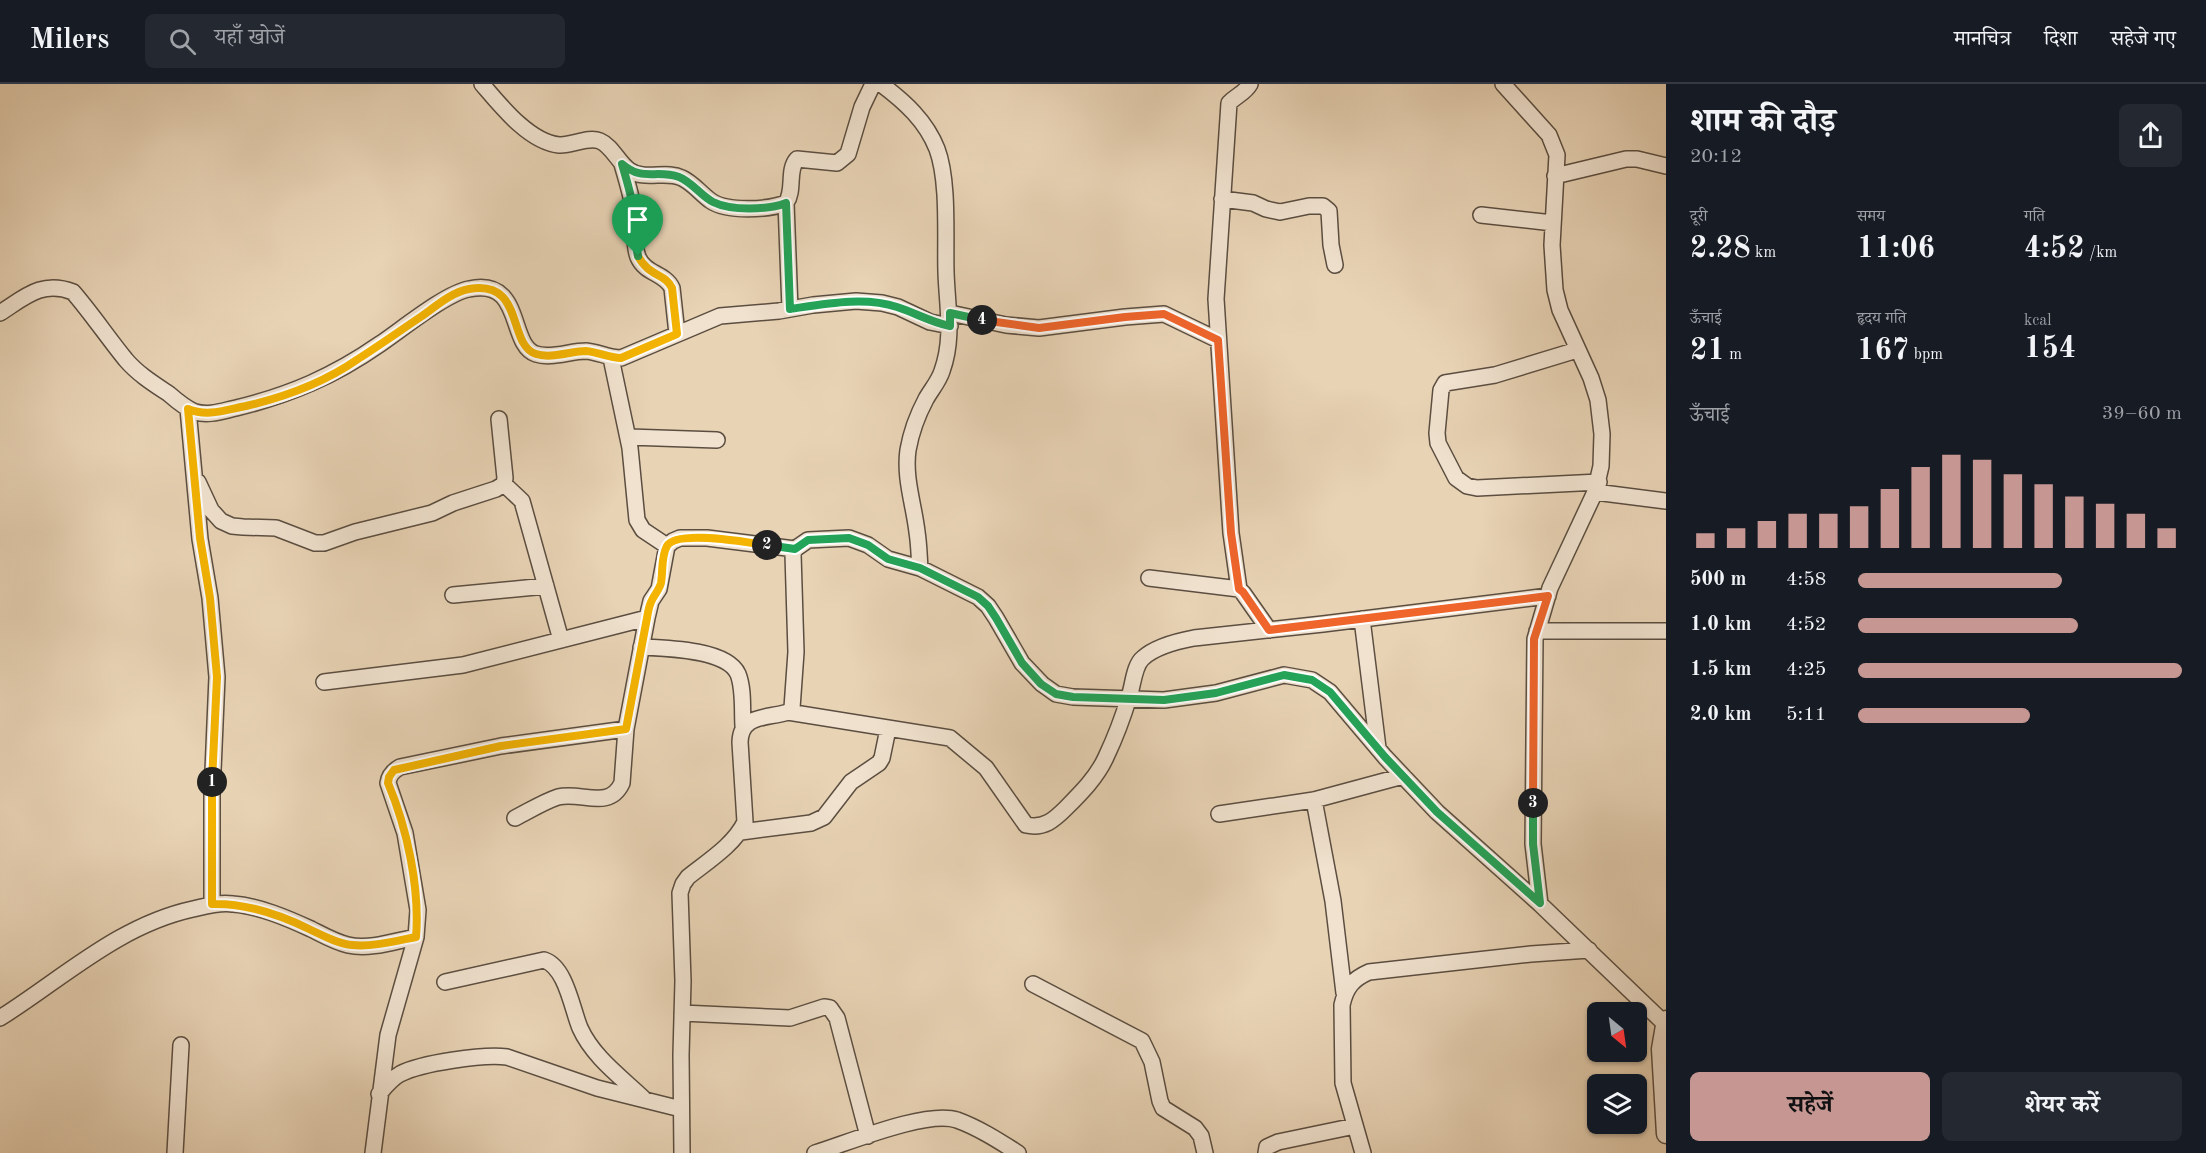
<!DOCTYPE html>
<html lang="hi">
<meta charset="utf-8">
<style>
:root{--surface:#171b24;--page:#242831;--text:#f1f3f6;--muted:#9ea1a6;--line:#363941;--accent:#c59692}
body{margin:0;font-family:"Old Standard TT","Noto Serif Devanagari",serif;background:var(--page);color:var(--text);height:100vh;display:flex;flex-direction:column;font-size:22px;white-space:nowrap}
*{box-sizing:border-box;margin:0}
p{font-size:20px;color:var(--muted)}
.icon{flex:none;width:33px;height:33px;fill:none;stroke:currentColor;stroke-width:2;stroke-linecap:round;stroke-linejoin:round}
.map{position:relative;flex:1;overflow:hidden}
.side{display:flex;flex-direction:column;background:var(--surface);width:540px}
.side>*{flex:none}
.needle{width:39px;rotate:151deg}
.controls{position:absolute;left:1587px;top:918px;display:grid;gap:12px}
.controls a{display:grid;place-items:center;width:60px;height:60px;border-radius:9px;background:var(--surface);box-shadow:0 2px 4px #0004;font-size:30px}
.pin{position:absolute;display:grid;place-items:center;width:51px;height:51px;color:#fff;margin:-62px -26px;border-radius:50% 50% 50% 0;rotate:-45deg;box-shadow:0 0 6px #0007}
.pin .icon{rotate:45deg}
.km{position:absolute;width:30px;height:30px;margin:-15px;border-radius:50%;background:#222;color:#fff;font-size:16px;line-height:30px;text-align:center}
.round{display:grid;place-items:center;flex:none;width:63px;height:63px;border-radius:9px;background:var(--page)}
.head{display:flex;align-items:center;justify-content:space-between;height:102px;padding:0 24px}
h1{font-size:33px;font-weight:700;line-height:45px}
.metrics{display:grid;grid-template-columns:repeat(3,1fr);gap:9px;height:102px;padding:6px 24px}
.metrics div{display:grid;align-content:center}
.metrics b{font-size:30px;font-weight:700}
.metrics small{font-size:16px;font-weight:400}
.metrics p{font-size:16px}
.chart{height:168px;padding:12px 24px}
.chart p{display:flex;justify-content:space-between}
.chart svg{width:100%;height:108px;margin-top:6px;stroke:var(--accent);stroke-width:6}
.button{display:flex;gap:12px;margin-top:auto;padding:12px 24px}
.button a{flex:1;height:69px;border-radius:9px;background:var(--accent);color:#111;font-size:24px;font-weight:700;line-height:69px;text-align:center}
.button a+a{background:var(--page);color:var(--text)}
ul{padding:0 24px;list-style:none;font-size:20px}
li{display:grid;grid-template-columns:96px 72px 1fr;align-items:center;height:45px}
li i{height:15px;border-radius:8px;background:var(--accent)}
header{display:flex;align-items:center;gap:36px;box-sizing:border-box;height:84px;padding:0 30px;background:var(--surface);border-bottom:2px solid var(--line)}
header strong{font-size:28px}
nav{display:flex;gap:33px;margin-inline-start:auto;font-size:21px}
.search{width:420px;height:54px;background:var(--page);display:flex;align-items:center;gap:15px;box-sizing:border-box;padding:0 21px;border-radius:9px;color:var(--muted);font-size:22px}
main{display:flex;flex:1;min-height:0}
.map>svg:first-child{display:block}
</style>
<header>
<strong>Milers</strong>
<div class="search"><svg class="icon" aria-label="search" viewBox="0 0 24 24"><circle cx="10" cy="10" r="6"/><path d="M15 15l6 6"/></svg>यहाँ खोजें</div>
<nav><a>मानचित्र</a><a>दिशा</a><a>सहेजे गए</a></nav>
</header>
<main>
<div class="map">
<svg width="1666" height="1069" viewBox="0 0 1666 1069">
<rect width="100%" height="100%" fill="#e8d3b5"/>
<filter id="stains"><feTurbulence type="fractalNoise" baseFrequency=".00333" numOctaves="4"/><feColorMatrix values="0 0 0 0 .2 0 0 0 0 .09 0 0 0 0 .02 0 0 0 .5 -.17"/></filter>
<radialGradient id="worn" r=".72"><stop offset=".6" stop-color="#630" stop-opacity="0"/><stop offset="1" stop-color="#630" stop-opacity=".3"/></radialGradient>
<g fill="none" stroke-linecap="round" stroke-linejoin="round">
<defs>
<path id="minor" d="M 482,0 C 500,21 529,58 559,61 C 572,62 588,52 600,57 C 612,62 618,78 629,86 C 644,97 666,86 682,94 C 693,99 701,110 711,117 C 727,128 768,126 786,119 C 795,106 787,86 797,75 L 837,79 L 848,70 L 862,23 L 873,0
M 881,0 C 905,18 926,37 937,65 C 949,97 945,153 946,188 C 947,222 954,254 942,287 C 939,297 931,306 926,315 C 918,330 911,349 908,366 C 904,394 914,421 917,448 C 919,460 919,472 920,484
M 1503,0 L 1549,51 L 1557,71 L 1552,161 L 1555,206 L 1560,226 L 1591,294 L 1598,316 L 1602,350 L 1601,382 L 1595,408 L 1550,504 L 1535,555 L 1533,760 L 1540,820
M 622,80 C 627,98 633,116 635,135 C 636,148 633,160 638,173 C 645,190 665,189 672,204 L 677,250
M 1555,92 L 1626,75 L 1637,75 L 1666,82
M 1222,115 L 1253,119 L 1266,125 L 1280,128 L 1309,122 L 1323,122 L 1329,127 L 1331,161 L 1335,181
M 786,119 L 790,225
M 1481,131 L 1553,139
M 0,229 C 25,213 42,196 73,208 C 92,230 108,254 126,276 C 138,290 154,300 169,310 C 177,317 185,324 195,328 C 209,332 222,327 236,324 C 290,311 334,292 380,260 C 401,246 446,209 469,205 C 524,193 508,261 536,270 C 551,275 570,267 586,267 C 598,268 609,274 621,274 L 720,232 L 779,227 L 813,221 L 856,217 L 882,219 L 898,223 L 930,238 L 950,242
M 950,229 L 1006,241 L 1039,244 L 1125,233 L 1164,230 L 1218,256
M 1577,266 L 1495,291 L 1445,299 L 1441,306 L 1437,349 L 1438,359 L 1456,394 L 1467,402 L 1477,404 L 1599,398
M 611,274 L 630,364 L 637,436 L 643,446 L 667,462
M 188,325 L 200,455 L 210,514 L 217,593 L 212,710 L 212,820
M 629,353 L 717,356
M 198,398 L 211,426 L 221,437 L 232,442 L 243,443 L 276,444 L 315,459 L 324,459 L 355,448 L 432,429 L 453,419 L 496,405 L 504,400 L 505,394 L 499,335
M 504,400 L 522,417 L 561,556
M 1595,408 L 1666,417
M 1149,494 L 1239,505 L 1243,509 L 1269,546
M 1239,505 L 1231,449 L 1216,215 L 1229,19 C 1237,11 1245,9 1250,0
M 453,511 L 546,502
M 1362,535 L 1378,664
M 1537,547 L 1666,547
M 641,563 C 665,564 727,565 738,590 C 744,605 742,626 743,642
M 324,598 L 463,581 L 647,534
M 788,628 L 950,654 L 986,684 L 1026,741 C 1044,745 1054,736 1066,724 C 1081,709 1097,693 1106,673 C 1115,654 1123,633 1129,613 C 1133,602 1134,581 1143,574 C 1156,562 1178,557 1194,554 L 1323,540 L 1548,512
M 1314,716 L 1333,817 L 1344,909
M 1219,730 L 1314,716 L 1403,692
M 515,734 C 529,727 543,718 558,713 C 581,707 609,727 622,699 L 626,645 L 647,534 L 651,517 L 659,505 L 667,462 L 673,457 L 680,454 L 707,454 L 795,465
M 741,748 L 811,739 L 824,733 L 851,698 L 879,679 L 882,674 L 888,645
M 445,898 L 544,876 C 566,883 572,925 580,944 C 593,973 621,993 643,1014
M 1033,900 L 1142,957 L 1152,978 L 1160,1017 L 1163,1024 L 1195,1044 L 1201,1052 L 1205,1069
M 682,929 L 790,934 L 824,923 L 830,924 L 837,934 L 868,1052
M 0,934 C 62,895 119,841 193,825 C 206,822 219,818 233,820 C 259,822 287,834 311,845 C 323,851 335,858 348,861 C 370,866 395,857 416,853
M 379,1010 C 385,1003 391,995 400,990 C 421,979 483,970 507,973 L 597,1004 L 681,1025
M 175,1069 L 181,961
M 373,1069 L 388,951 L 416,853 L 418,826 L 405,749 L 388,699 C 389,691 393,687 400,683 L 501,662 L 626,645
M 682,1069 L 681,971 L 683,897 L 680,809 L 683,800 L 688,793 C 708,777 734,761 745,738 L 740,658 C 741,630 766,635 788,628 L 792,624 L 796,568 L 793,470 L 795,465 L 808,456 L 849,454 L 868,461 L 888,475 L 920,484 L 978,513 L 988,522 L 996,534 L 1022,579 L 1042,600 L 1056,610 L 1073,613 L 1164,616 L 1216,609 L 1284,591 L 1312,596 L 1330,608 L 1385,673 L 1437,728 L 1540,820 L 1664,939
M 815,1069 C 848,1059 926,1026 957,1036 C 979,1044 999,1057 1018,1069
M 1266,1069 L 1267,1063 L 1278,1058 L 1355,1042
M 1363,1069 L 1343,999 L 1342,921 C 1346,903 1353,895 1369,888 L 1531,870 L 1589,866"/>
<path id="tertiary" d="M 1666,936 L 1661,965 L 1666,1050"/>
</defs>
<use href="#minor" stroke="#5b4e41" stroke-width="18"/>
<use href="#tertiary" stroke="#5b4e41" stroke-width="21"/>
<use href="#minor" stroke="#f0e2cf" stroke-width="15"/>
<use href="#tertiary" stroke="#f0e2cf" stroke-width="18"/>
</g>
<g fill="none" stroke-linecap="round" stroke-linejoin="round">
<defs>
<path id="split-1" d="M 212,698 L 217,593 L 210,514 L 200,454 L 188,325 C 208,333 225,326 246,322 C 285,313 325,298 358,275 C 380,261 401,246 422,232 C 436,222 452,208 469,205 C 525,195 507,261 536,270 C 551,275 571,267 586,267 C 598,268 609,274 621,274 L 677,250 L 672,204 C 665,189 649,193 638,172"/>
<path id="split-2" d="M 212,698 L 212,820 C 246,819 278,830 309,845 C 322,851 338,860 352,861 C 373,863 395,857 416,853 C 420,804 407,744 388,699 L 389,693 L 394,686 L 501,662 L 626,645 L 647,534 C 648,528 649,521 652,516 C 655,510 659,506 661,499 C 663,488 661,472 667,462 C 677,445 749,459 767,461"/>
<path id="split-3" d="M 767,461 L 795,465 L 808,456 L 849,454 L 868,461 L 888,475 L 920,484 L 978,513 L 988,522 L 996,534 L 1022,579 L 1041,600 L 1056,610 L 1073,613 L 1164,616 L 1216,609 L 1284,591 L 1312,596 L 1330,608 L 1385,673 L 1437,728 L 1540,819 L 1533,760 L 1533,719"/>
<path id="split-4" d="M 982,236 L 1039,244 L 1125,233 L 1164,230 L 1218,256 L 1231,449 L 1239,505 L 1243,508 L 1269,546 L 1548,512 L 1534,555 L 1533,719"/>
<path id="split-5" d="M 638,172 C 635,159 636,148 635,135 C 633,116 627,98 622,80 C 643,98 656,85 679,93 C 692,98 701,112 713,118 C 731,127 768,126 786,119 L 790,225 C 824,220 864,212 897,223 C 916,229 930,238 950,242 L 950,229 L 982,236"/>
</defs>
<use href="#split-1" stroke="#fff" stroke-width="12"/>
<use href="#split-2" stroke="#fff" stroke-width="12"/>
<use href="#split-3" stroke="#fff" stroke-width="12"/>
<use href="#split-4" stroke="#fff" stroke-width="12"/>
<use href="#split-5" stroke="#fff" stroke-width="12"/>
<use href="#split-1" stroke="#f5b400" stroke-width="8"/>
<use href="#split-2" stroke="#f5b400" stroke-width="8"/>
<use href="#split-3" stroke="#22a559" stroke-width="8"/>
<use href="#split-4" stroke="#f0652b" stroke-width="8"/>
<use href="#split-5" stroke="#22a559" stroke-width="8"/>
</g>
<rect width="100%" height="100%" filter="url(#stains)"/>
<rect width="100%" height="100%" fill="url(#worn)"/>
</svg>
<div class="controls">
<a><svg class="needle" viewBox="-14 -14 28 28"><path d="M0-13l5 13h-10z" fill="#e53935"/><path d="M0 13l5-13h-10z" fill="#9ea1a6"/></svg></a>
<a><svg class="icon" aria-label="layers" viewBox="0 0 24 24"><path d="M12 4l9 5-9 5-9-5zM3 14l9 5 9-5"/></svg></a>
</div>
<div class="pin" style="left:638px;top:172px;background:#1e9e55"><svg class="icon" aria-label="arrive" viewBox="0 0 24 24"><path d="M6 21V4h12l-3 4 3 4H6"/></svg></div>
<b class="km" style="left:212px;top:698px">1</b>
<b class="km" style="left:767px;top:461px">2</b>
<b class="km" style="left:1533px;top:719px">3</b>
<b class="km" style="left:982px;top:236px">4</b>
</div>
<section class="side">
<div class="head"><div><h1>शाम की दौड़</h1><p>20:12</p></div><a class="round"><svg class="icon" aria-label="share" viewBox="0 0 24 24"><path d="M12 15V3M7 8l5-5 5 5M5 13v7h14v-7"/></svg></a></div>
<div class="metrics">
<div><p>दूरी</p><b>2.28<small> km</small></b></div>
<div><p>समय</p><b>11:06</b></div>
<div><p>गति</p><b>4:52<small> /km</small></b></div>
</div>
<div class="metrics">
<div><p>ऊँचाई</p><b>21<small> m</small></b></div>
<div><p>हृदय गति</p><b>167<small> bpm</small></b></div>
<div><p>kcal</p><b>154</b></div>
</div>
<div class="chart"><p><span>ऊँचाई</span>39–60 m</p>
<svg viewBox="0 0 160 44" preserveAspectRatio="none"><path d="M5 44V38M15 44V36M25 44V33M35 44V30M45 44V30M55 44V27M65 44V20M75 44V11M85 44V6M95 44V8M105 44V14M115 44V18M125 44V23M135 44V26M145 44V30M155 44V36"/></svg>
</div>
<ul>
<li><b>500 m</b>4:58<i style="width:63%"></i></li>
<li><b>1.0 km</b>4:52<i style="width:68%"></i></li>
<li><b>1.5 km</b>4:25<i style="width:100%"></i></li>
<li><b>2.0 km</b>5:11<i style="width:53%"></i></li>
</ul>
<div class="button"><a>सहेजें</a><a>शेयर करें</a></div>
</section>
</main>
